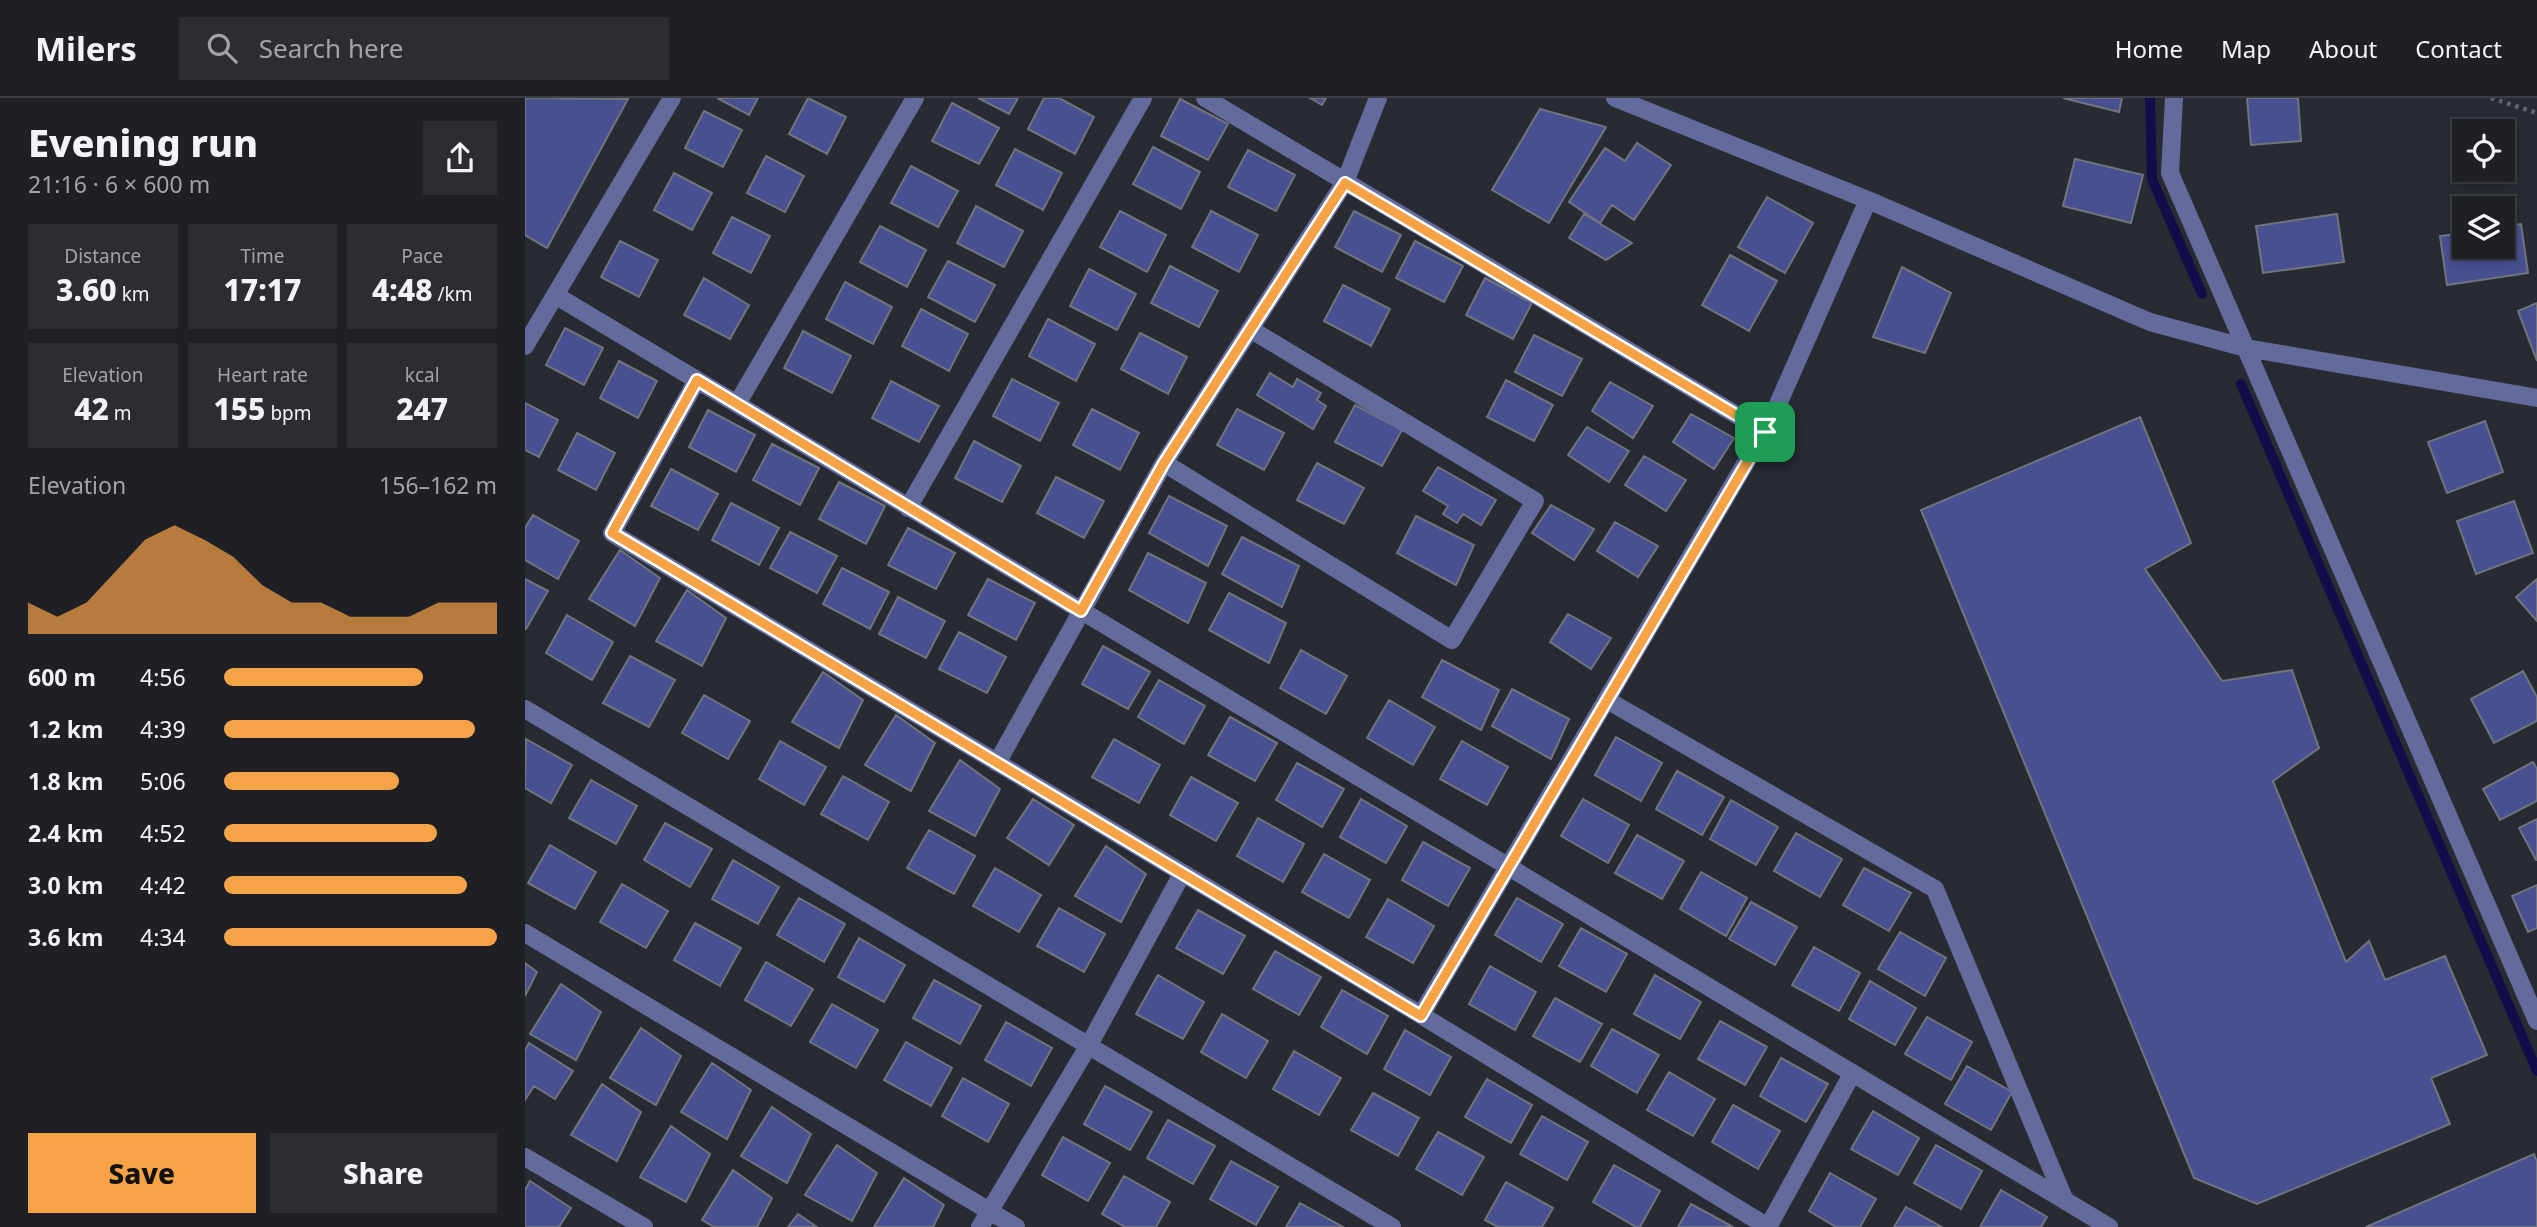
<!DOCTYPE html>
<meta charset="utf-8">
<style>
:root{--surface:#1f2026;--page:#2c2d32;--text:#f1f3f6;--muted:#a1a3a7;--line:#3c3e43;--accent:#f6a247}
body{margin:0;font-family:"Noto Sans",sans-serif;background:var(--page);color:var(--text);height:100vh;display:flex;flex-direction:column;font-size:26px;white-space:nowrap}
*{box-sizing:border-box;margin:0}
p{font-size:23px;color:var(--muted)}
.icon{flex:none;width:38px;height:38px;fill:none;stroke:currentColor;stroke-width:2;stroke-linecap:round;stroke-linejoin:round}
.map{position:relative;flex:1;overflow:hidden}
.panel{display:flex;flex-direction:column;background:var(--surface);width:525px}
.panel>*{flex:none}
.fabs{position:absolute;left:1927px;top:21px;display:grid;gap:14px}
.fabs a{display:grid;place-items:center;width:63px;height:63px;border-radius:0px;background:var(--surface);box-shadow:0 4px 10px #0003,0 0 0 2px var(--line);font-size:35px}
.pin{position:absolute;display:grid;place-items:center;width:60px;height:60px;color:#fff;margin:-30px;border-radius:14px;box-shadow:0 4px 10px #0006}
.round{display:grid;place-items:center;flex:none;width:74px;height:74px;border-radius:0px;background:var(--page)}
.summary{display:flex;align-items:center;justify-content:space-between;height:119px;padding:0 28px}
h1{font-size:38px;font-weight:800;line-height:52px}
.metrics{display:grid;grid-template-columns:repeat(3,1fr);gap:10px;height:119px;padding:7px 28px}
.metrics div{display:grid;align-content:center;border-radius:0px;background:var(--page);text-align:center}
.metrics b{font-size:30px;font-weight:800}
.metrics small{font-size:19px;font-weight:400}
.metrics p{font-size:19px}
.chart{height:196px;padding:14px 28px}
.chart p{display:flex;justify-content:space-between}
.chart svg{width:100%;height:126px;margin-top:7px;fill:var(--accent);opacity:.7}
.action{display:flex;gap:14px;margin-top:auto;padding:14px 28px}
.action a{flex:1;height:80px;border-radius:0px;background:var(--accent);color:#111;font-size:28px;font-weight:800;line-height:80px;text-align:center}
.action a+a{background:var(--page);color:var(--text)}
ul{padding:0 28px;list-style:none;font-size:23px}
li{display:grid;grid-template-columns:112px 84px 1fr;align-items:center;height:52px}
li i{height:18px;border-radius:9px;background:var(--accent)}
header{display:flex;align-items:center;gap:42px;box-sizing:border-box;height:98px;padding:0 35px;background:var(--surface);border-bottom:2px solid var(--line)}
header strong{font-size:33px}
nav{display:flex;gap:38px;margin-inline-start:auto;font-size:24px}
.search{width:490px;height:63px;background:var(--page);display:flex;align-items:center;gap:18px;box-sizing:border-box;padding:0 24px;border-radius:0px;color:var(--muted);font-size:26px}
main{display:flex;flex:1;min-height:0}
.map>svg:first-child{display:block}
</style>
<header>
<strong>Milers</strong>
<div class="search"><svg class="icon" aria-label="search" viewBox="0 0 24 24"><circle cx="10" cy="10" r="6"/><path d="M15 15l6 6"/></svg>Search here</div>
<nav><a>Home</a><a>Map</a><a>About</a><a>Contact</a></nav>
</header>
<main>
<section class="panel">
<div class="summary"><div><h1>Evening run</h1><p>21:16 · 6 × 600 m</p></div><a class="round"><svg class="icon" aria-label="share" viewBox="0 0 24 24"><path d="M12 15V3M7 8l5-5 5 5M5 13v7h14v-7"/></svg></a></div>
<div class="metrics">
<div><p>Distance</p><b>3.60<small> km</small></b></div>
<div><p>Time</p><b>17:17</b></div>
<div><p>Pace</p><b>4:48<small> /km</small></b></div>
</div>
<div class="metrics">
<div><p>Elevation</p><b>42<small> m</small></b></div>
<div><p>Heart rate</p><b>155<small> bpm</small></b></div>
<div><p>kcal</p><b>247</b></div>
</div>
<div class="chart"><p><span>Elevation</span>156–162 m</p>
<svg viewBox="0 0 160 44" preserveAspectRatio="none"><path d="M0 44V33L10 38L20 33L30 22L40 11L50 6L60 11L70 17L80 27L90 33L100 33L110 38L120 38L130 38L140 33L150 33L160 33V44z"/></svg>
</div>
<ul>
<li><b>600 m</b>4:56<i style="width:73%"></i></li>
<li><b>1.2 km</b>4:39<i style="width:92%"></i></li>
<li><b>1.8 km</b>5:06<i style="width:64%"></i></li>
<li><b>2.4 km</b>4:52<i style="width:78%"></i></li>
<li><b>3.0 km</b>4:42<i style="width:89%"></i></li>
<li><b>3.6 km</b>4:34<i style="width:100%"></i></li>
</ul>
<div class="action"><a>Save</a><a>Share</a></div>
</section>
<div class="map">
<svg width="2012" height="1129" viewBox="0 0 2012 1129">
<rect width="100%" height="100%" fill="#292b33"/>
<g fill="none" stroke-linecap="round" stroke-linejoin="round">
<path stroke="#100d4a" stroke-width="10" d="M 1625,0 L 1627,81 L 1677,196
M 1716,286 L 2012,973"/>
</g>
<path fill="#475192" stroke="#71737d" stroke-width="2" d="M 0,0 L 103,1 L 22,150 L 0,137 Z
M 192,0 L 233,0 L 224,17 Z
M 283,0 L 321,19 L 302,56 L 264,36 Z
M 453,0 L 493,0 L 484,16 Z
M 519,0 L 534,0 L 569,19 L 550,56 L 503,31 Z
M 785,0 L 801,0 L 797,7 Z
M 1538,0 L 1597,0 L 1594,14 Z
M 1722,0 L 1773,0 L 1776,43 L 1726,47 Z
M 655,1 L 703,26 L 683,62 L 636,38 Z
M 427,5 L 474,30 L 454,66 L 407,43 Z
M 1015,11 L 1081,29 L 1024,125 L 967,92 Z
M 179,13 L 217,32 L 198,69 L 160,50 Z
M 1112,45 L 1146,67 L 1109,122 L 1087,107 L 1075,125 L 1044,104 L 1080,50 L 1100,63 Z
M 628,49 L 675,74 L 656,111 L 608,86 Z
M 490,51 L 537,75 L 518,112 L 471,87 Z
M 723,52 L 770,77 L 751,113 L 703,89 Z
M 241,58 L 279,78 L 260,114 L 222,95 Z
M 1550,61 L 1618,77 L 1606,125 L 1538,108 Z
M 386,68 L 433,93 L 413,129 L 366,105 Z
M 149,75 L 187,95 L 167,132 L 129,112 Z
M 1242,99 L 1288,125 L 1260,175 L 1213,149 Z
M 451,108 L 498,133 L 479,169 L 432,145 Z
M 595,113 L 641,137 L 622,174 L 575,149 Z
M 686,113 L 733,137 L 714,174 L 667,149 Z
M 829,113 L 876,137 L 857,174 L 810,149 Z
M 1059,116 L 1107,145 L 1081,162 L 1044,140 Z
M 1812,116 L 1819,164 L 1738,175 L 1731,128 Z
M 207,119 L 245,138 L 226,175 L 188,155 Z
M 1996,126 L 2003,175 L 1922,187 L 1915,138 L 1939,135 L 1939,149 L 1978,149 L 1978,129 Z
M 355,128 L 401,152 L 382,189 L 335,164 Z
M 95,143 L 133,162 L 114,199 L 76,179 Z
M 890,143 L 938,168 L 919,204 L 871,180 Z
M 1205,157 L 1252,183 L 1224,233 L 1177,207 Z
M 423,163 L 470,187 L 450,224 L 403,199 Z
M 645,168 L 693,193 L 674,229 L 626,205 Z
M 1377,169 L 1426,195 L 1400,255 L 1348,239 Z
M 564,171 L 611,196 L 592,232 L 545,208 Z
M 179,180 L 224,207 L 205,241 L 159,217 Z
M 960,180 L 1007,205 L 988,241 L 941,217 Z
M 320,184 L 367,209 L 348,246 L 301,221 Z
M 818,187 L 865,211 L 846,248 L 799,223 Z
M 2012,205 L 2012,263 L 1993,213 Z
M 396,211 L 443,236 L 424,273 L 377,248 Z
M 523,221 L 570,246 L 551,283 L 504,258 Z
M 40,230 L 78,250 L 59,287 L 21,267 Z
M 278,233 L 326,258 L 307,295 L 259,270 Z
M 615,235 L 662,259 L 643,296 L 596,271 Z
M 1009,237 L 1057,261 L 1037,298 L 990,274 Z
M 94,263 L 132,283 L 113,320 L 75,300 Z
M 745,275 L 768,289 L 772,281 L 796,295 L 792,302 L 801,308 L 788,331 L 732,297 Z
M 487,281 L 534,305 L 515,343 L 468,318 Z
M 981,282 L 1028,307 L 1009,343 L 962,319 Z
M 366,283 L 414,308 L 394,344 L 347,320 Z
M 1085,284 L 1128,308 L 1108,340 L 1067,313 Z
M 0,305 L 33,322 L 14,359 L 0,352 Z
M 830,307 L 877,332 L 857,368 L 810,344 Z
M 567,311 L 614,335 L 595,372 L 548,347 Z
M 712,311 L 759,335 L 739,372 L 692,347 Z
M 183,312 L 230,337 L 211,374 L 164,349 Z
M 1166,316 L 1209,340 L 1189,371 L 1148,344 Z
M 1615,319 L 1666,445 L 1620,471 L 1697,583 L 1767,572 L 1794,650 L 1748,683 L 1821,864 L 1844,843 L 1860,882 L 1920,858 L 1962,957 L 1906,980 L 1925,1026 L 1732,1106 L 1669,1080 L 1396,412 Z
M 1960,323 L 1978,374 L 1922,395 L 1903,344 Z
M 1062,329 L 1104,353 L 1084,384 L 1043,357 Z
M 52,335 L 90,355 L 71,392 L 33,372 Z
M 449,343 L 496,368 L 477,404 L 430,380 Z
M 247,346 L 294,370 L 275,407 L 228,382 Z
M 1119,358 L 1161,382 L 1141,413 L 1100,387 Z
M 792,365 L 839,390 L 819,426 L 772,402 Z
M 913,369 L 971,402 L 956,427 L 938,416 L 932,425 L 918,416 L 923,408 L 898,393 Z
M 146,371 L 193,396 L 173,432 L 126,408 Z
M 531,379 L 579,403 L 559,440 L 512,415 Z
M 314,384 L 360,408 L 341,446 L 294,421 Z
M 644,398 L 702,428 L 683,468 L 624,435 Z
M 1989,403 L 2008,455 L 1951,476 L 1932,423 Z
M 206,405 L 254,430 L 234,467 L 187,442 Z
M 1026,407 L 1069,431 L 1049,462 L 1007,435 Z
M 8,417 L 54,443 L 33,481 L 0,462 L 0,430 Z
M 891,418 L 949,447 L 931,487 L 872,455 Z
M 1090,424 L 1133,448 L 1113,479 L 1072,453 Z
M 383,430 L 430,455 L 411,491 L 363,467 Z
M 265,434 L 312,458 L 292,495 L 245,470 Z
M 717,439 L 774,468 L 757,509 L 697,476 Z
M 95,452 L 135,480 L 110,528 L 64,501 Z
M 623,455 L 681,485 L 663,525 L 604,492 Z
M 317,470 L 364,494 L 345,531 L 298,506 Z
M 0,481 L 23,493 L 1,531 L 0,531 Z
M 463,481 L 510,505 L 491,542 L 443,517 Z
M 2012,481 L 2012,523 L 1991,499 Z
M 162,492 L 201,520 L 177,568 L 131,543 Z
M 704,495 L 761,525 L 744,565 L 684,532 Z
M 373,499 L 420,523 L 401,560 L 354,536 Z
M 1043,516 L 1086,540 L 1066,571 L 1025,544 Z
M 42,517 L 88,544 L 67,582 L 21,555 Z
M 434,534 L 481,559 L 462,595 L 414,571 Z
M 578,548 L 625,574 L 603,611 L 557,586 Z
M 776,552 L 822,578 L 801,616 L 755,590 Z
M 105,558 L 150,582 L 124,629 L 78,605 Z
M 917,562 L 974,592 L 956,632 L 897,599 Z
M 1998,573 L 2012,599 L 2012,623 L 1969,645 L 1946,601 Z
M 298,574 L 338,602 L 314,650 L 267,624 Z
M 634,582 L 680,608 L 659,646 L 613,619 Z
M 987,591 L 1044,621 L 1026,661 L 967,628 Z
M 179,597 L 225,623 L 203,661 L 157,635 Z
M 864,602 L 910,629 L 888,667 L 842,640 Z
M 371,617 L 410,645 L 386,693 L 340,667 Z
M 705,619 L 752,645 L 730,683 L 683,657 Z
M 1091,639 L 1137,665 L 1116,703 L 1070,677 Z
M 1,641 L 47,667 L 26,705 L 0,690 Z
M 589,641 L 635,667 L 614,705 L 567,679 Z
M 255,643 L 301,669 L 279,707 L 234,681 Z
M 937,643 L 983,669 L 962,707 L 915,681 Z
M 435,662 L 475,691 L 450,738 L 404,713 Z
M 2008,664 L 2012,671 L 2012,703 L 1975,722 L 1958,691 Z
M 772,665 L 819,691 L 797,729 L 751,702 Z
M 1152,673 L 1199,699 L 1177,737 L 1131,711 Z
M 318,678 L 364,704 L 343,742 L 296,716 Z
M 666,679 L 713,705 L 691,743 L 645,717 Z
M 66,682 L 112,708 L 91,746 L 44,720 Z
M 508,701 L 549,727 L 524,767 L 482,740 Z
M 836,701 L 882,728 L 861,765 L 815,739 Z
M 1058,701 L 1104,727 L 1083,765 L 1036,738 Z
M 1206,702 L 1253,729 L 1231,767 L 1185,741 Z
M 733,720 L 779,746 L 758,784 L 712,758 Z
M 2012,721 L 2012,762 L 2011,762 L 1994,730 Z
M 140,725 L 187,751 L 165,789 L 119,762 Z
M 404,732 L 450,758 L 429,796 L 382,770 Z
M 1271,735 L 1317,761 L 1295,799 L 1249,773 Z
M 1112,737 L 1159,763 L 1137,801 L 1090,775 Z
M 898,744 L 945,770 L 923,808 L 877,782 Z
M 25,747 L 71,774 L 50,811 L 3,785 Z
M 581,748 L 621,776 L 596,824 L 550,798 Z
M 799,756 L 845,782 L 824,820 L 777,794 Z
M 208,762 L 254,789 L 233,826 L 187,801 Z
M 470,770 L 516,797 L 494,834 L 448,808 Z
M 1339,770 L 1386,795 L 1364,833 L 1318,807 Z
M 1176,774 L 1222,800 L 1201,838 L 1155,811 Z
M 97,786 L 143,813 L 121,850 L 75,824 Z
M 2012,787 L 2012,830 L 2003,834 L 1987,798 Z
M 274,800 L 320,826 L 299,864 L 252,837 Z
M 992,800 L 1038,826 L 1016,864 L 970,837 Z
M 863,801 L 909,828 L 888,865 L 841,839 Z
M 1226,804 L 1272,829 L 1250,867 L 1204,841 Z
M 534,810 L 580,836 L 559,874 L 512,848 Z
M 673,812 L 720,838 L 698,876 L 651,850 Z
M 170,825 L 216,850 L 195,888 L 149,862 Z
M 1056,830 L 1102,856 L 1081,894 L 1034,868 Z
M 1375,834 L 1421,860 L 1400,898 L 1353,871 Z
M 334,840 L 380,867 L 359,904 L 313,879 Z
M 1289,849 L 1335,875 L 1314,913 L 1267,887 Z
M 750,853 L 796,879 L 774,917 L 728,891 Z
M 241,864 L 288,891 L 266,928 L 220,902 Z
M 0,865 L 12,874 L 0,898 Z
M 965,868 L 1011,894 L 990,932 L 944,906 Z
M 633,877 L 679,904 L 658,941 L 611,916 Z
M 1130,877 L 1176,904 L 1155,941 L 1109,916 Z
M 409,882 L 456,908 L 435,946 L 388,920 Z
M 1345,883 L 1391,910 L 1370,947 L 1324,921 Z
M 36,886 L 76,914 L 51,962 L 5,936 Z
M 817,892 L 863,918 L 842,956 L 796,929 Z
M 1030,900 L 1077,926 L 1055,964 L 1008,938 Z
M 307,906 L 353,932 L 331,970 L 285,944 Z
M 697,916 L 743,943 L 721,980 L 676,954 Z
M 1402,919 L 1447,944 L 1426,982 L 1380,956 Z
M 1195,923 L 1242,949 L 1220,987 L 1173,961 Z
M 481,924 L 527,950 L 506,988 L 460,962 Z
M 116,930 L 156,958 L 131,1007 L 85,980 Z
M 1087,931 L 1134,957 L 1112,995 L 1066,968 Z
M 880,932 L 926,959 L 905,997 L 859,971 Z
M 381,944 L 427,970 L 406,1008 L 359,982 Z
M 4,945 L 48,973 L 30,1001 L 9,988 L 0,1002 L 0,952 Z
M 769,953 L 816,980 L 794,1017 L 748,991 Z
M 1256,960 L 1303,986 L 1281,1024 L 1235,998 Z
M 187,965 L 226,992 L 202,1041 L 156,1014 Z
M 1442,968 L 1487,994 L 1466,1032 L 1420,1006 Z
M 1144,974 L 1190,1001 L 1168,1038 L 1122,1012 Z
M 438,980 L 484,1006 L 463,1044 L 417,1018 Z
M 962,981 L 1007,1007 L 986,1045 L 940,1019 Z
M 77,986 L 116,1014 L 92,1063 L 46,1037 Z
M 580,988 L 627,1014 L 605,1052 L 559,1026 Z
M 848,995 L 894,1020 L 873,1058 L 826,1032 Z
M 1208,1007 L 1255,1033 L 1233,1071 L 1187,1044 Z
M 247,1009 L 286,1036 L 262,1085 L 216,1058 Z
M 1348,1013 L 1394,1040 L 1373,1077 L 1326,1051 Z
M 1017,1018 L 1063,1044 L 1042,1082 L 995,1056 Z
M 643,1022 L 690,1048 L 668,1086 L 622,1060 Z
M 146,1028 L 185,1056 L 161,1104 L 115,1079 Z
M 913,1034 L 959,1059 L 937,1097 L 891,1071 Z
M 538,1039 L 585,1065 L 563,1103 L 517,1077 Z
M 312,1047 L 352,1075 L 327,1123 L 280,1097 Z
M 1411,1047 L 1457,1073 L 1436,1111 L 1389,1085 Z
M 2009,1056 L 2012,1064 L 2012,1129 L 1841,1129 Z
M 706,1063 L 753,1089 L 731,1127 L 685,1101 Z
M 1089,1067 L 1135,1093 L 1115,1129 L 1111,1129 L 1068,1104 Z
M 208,1072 L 247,1100 L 232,1129 L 189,1129 L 177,1122 Z
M 1305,1075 L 1351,1101 L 1335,1129 L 1311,1129 L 1284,1113 Z
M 599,1078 L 645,1104 L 631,1129 L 600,1129 L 577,1116 Z
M 379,1080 L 419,1107 L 408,1129 L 349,1129 Z
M 5,1083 L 46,1110 L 34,1129 L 0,1129 L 0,1092 Z
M 981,1084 L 1028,1110 L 1017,1129 L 973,1129 L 960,1122 Z
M 1476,1092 L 1522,1119 L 1516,1129 L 1455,1129 Z
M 775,1105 L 818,1129 L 761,1129 Z
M 1166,1106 L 1208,1129 L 1153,1129 Z
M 1381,1109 L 1417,1129 L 1369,1129 Z
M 273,1116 L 292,1129 L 263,1129 Z"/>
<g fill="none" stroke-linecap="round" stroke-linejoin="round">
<path stroke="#63656c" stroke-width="4.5" stroke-dasharray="3.5 5" stroke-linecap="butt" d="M 1966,0 L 2012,15"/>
<path stroke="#626b9b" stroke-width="18" d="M 680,0 L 1240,334
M 1090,0 L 1343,102 L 1625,224 L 1721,250 L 2012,300
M 1649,0 L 1645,75 L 2012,923
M 30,197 L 1584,1129
M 0,248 L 147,0
M 172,282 L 87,435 L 896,917 L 1243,1129
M 212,306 L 390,0
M 639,365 L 927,542 L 1010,403 L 725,231
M 383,410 L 618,0
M 1082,602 L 1410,791 L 1540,1103
M 0,611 L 867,1129
M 472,665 L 639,365 L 820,84 L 853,0
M 0,835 L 491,1129
M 896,917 L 1246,322 L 1343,102
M 0,1059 L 119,1129
M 455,1129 L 564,947 L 657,776
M 1243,1129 L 1327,976"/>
</g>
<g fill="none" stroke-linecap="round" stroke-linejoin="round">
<defs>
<path id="route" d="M 820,85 L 1240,334 L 896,918 L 87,435 L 172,282 L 556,513 L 639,365 Z"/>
</defs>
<use href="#route" stroke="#fff" stroke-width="14"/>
<use href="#route" stroke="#f6a247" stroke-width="9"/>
</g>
</svg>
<div class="fabs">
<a><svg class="icon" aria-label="locate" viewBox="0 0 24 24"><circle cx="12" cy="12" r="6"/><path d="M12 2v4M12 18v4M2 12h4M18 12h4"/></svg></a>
<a><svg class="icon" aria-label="layers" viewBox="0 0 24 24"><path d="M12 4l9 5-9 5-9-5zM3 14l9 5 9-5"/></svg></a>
</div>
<div class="pin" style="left:1240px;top:334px;background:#1e9e55"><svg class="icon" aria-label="arrive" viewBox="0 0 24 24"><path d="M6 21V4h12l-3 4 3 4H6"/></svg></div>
</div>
</main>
